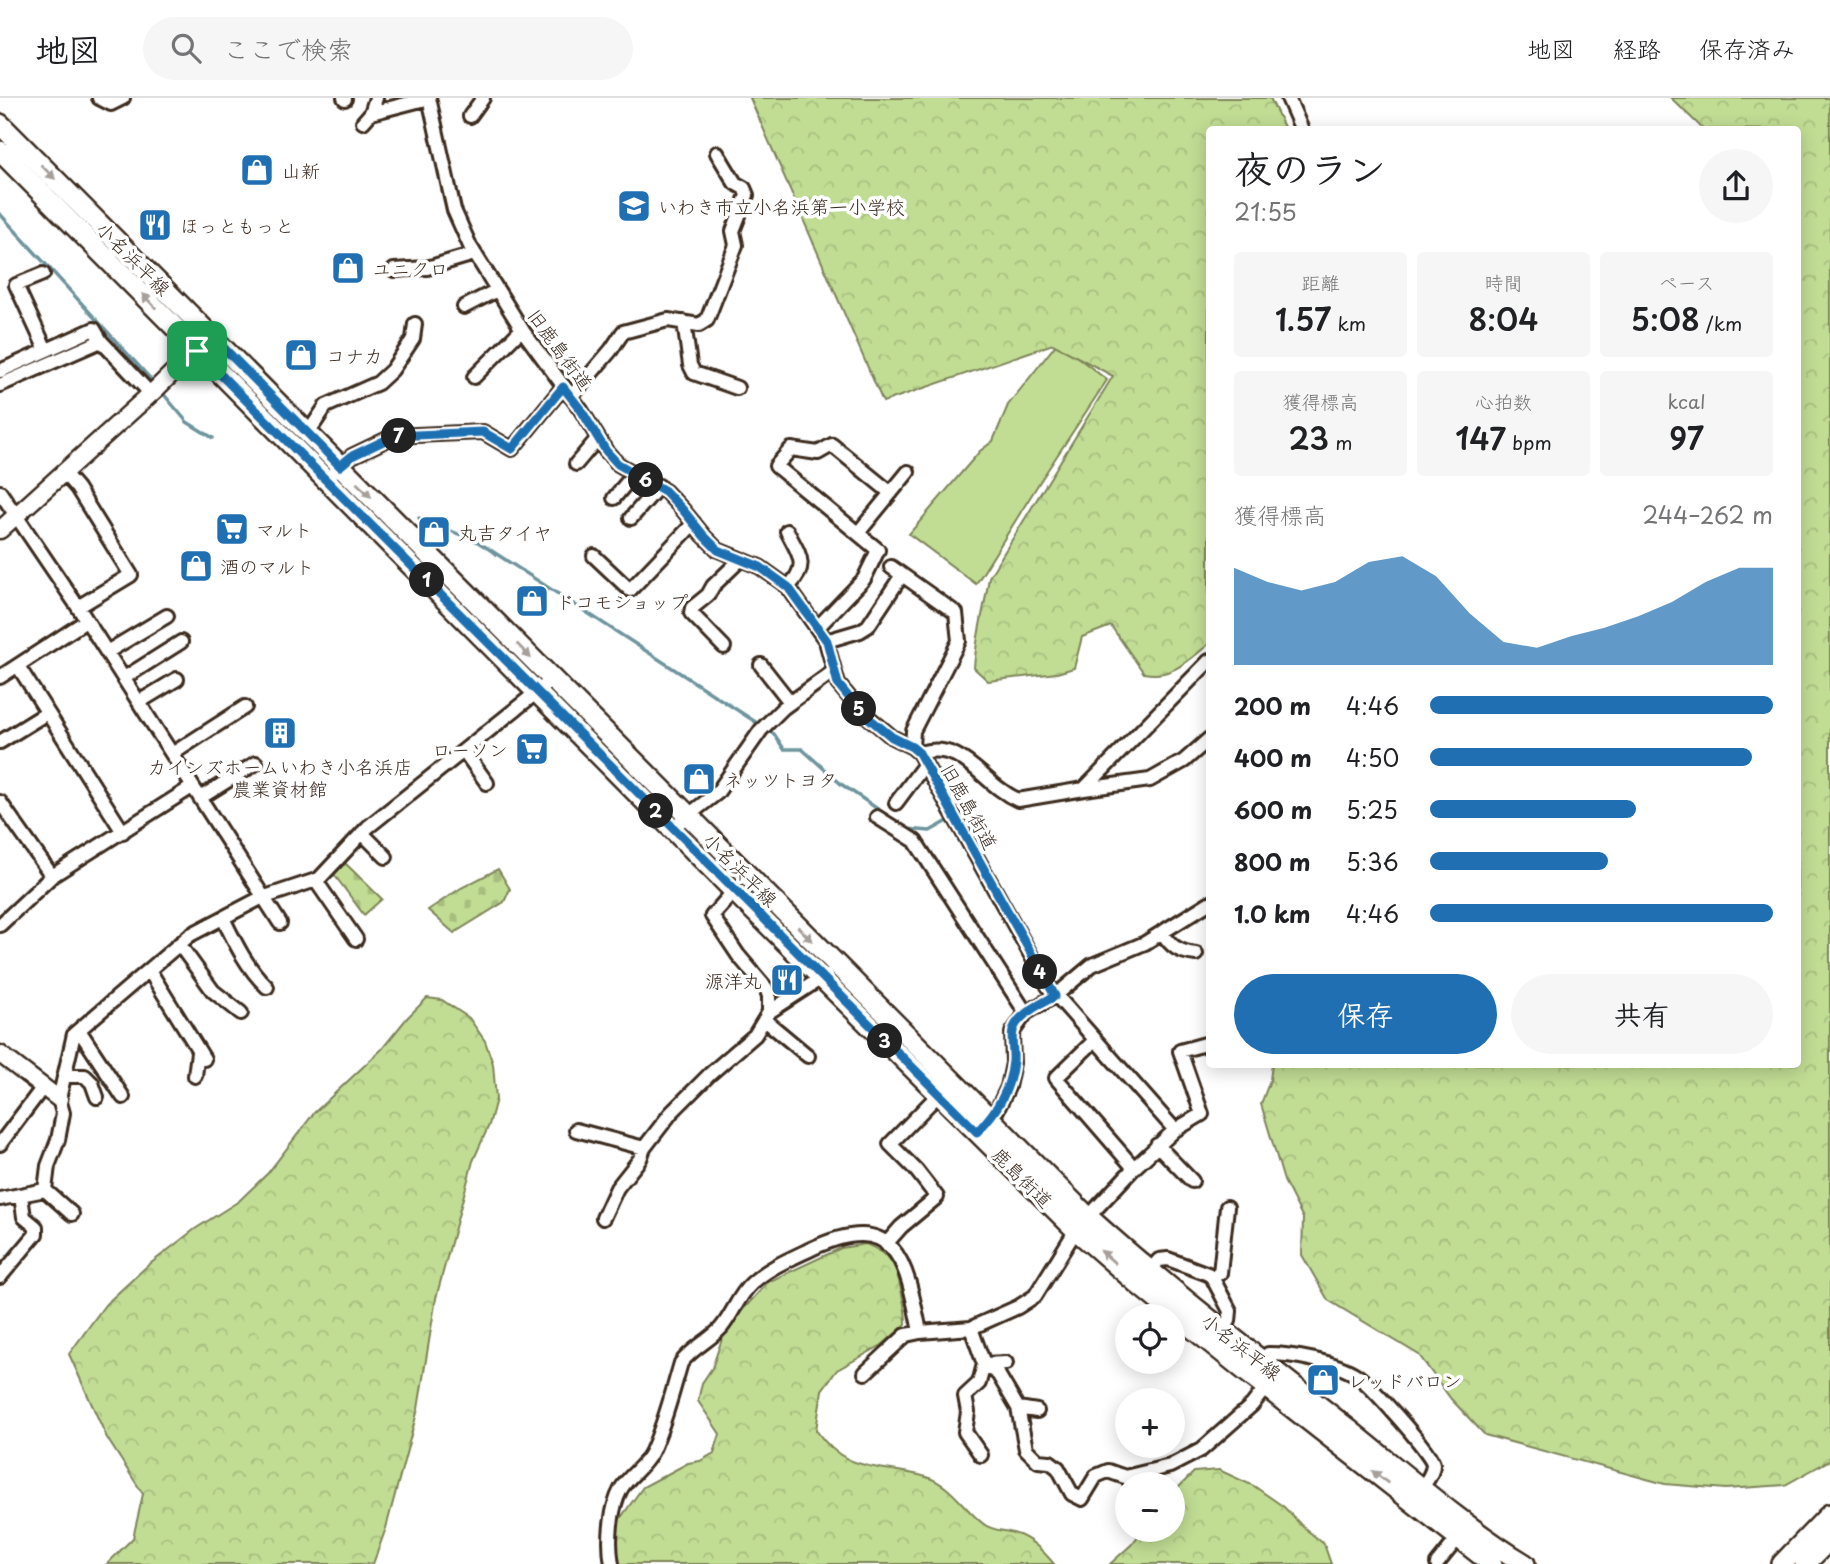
<!DOCTYPE html>
<html lang="ja">
<meta charset="utf-8">
<style>
:root{--surface:#fff;--page:#f6f6f6;--text:#202124;--muted:#757577;--line:#e0e0e0;--accent:#1f6fb2}
body{margin:0;font-family:"Playpen Sans","Klee One",sans-serif;background:var(--page);color:var(--text);height:100vh;display:flex;flex-direction:column;font-size:26px;white-space:nowrap}
*{box-sizing:border-box;margin:0}
p{font-size:23px;color:var(--muted)}
.icon{flex:none;width:38px;height:38px;fill:none;stroke:currentColor;stroke-width:2;stroke-linecap:round;stroke-linejoin:round}
.map{position:relative;flex:1;overflow:hidden}
.details{position:absolute;left:1206px;top:28px;width:595px;height:942px;display:flex;flex-direction:column;background:var(--surface);border-radius:7px;box-shadow:0 4px 18px #0003}
.details>*{flex:none}
.buttons{position:absolute;left:1115px;top:1206px;display:grid;gap:14px}
.buttons a{display:grid;place-items:center;width:70px;height:70px;border-radius:50%;background:var(--surface);box-shadow:0 4px 18px #0003;font-size:35px}
.pin{position:absolute;display:grid;place-items:center;width:60px;height:60px;color:#fff;margin:-30px;border-radius:14px;box-shadow:0 4px 10px #0006}
.km{position:absolute;width:35px;height:35px;margin:-18px;border-radius:50%;background:#222;color:#fff;font-size:19px;line-height:35px;text-align:center}
.round{display:grid;place-items:center;flex:none;width:74px;height:74px;border-radius:37px;background:var(--page)}
.head{display:flex;align-items:center;justify-content:space-between;height:119px;padding:0 28px}
h1{font-size:38px;font-weight:600;line-height:52px}
.stats{display:grid;grid-template-columns:repeat(3,1fr);gap:10px;height:119px;padding:7px 28px}
.stats div{display:grid;align-content:center;border-radius:7px;background:var(--page);text-align:center}
.stats b{font-size:30px;font-weight:600}
.stats small{font-size:19px;font-weight:400}
.stats p{font-size:19px}
.chart{height:196px;padding:14px 28px}
.chart p{display:flex;justify-content:space-between}
.chart svg{width:100%;height:126px;margin-top:7px;fill:var(--accent);opacity:.7}
.action{display:flex;gap:14px;margin-top:auto;padding:14px 28px}
.action a{flex:1;height:80px;border-radius:42px;background:var(--accent);color:#fff;font-size:28px;font-weight:600;line-height:80px;text-align:center}
.action a+a{background:var(--page);color:var(--text)}
ul{padding:0 28px;list-style:none;font-size:23px}
li{display:grid;grid-template-columns:112px 84px 1fr;align-items:center;height:52px}
li i{height:18px;border-radius:9px;background:var(--accent)}
header{display:flex;align-items:center;gap:42px;box-sizing:border-box;height:98px;padding:0 35px;background:var(--surface);border-bottom:2px solid var(--line)}
header strong{font-size:33px}
nav{display:flex;gap:38px;margin-inline-start:auto;font-size:24px}
.search{width:490px;height:63px;background:var(--page);display:flex;align-items:center;gap:18px;box-sizing:border-box;padding:0 24px;border-radius:38px;color:var(--muted);font-size:26px}
.map>svg:first-child{display:block}
</style>
<header>
<strong>地図</strong>
<div class="search"><svg class="icon" aria-label="search" viewBox="0 0 24 24"><circle cx="10" cy="10" r="6"/><path d="M15 15l6 6"/></svg>ここで検索</div>
<nav><a>地図</a><a>経路</a><a>保存済み</a></nav>
</header>
<div class="map">
<svg width="1830" height="1466" viewBox="0 0 1830 1466">
<defs>
<pattern id="forest-crowns" width="20" height="18" patternUnits="userSpaceOnUse" patternTransform="scale(1.75)"><rect width="20" height="18" fill="#c1dd94"/><path d="M2 6a3 3 0 1 1 6 0M12 15a3 3 0 1 1 6 0" fill="none" stroke="#a7be7f"/></pattern>
<pattern id="cemetery-stones" width="16" height="16" patternUnits="userSpaceOnUse" patternTransform="scale(1.75)"><rect width="16" height="16" fill="#c1dd94"/><path d="M2 7V4a2 2 0 0 1 4 0v3zM10 15v-3a2 2 0 0 1 4 0v3z" fill="#a7be7f"/></pattern>
</defs>
<rect width="100%" height="100%" fill="#fff"/>
<filter id="ink" filterUnits="userSpaceOnUse"><feTurbulence type="fractalNoise" baseFrequency=".0143" numOctaves="2"/><feDisplacementMap in="SourceGraphic" scale="14" xChannelSelector="R" yChannelSelector="G"/><feConvolveMatrix kernelMatrix="1 2 1 2 8 2 1 2 1" color-interpolation-filters="sRGB"/></filter>
<g filter="url(#ink)">
<path fill="#c1dd94" stroke="#7e8459" stroke-width="2" d="M 1058,244 L 1107,282 L 1039,385 L 976,486 L 909,436 L 980,353 L 993,343 L 1008,307 Z"/>
<path fill="url(#forest-crowns)" stroke="#7e8459" stroke-width="2" d="M 750,0 L 1270,0 L 1285,31 L 1209,32 L 1209,546 C 1189,562 1171,581 1144,575 L 1111,528 L 1082,539 L 1074,570 L 1057,575 L 988,583 L 974,570 C 976,538 985,509 989,479 L 1113,278 L 1053,246 L 883,304 Z
M 1671,0 L 1830,0 L 1830,1362 L 1785,1387 L 1726,1391 L 1665,1386 L 1485,1337 L 1451,1301 L 1419,1257 L 1328,1202 L 1302,1157 L 1303,1120 L 1284,1083 L 1261,1006 L 1270,982 L 1272,966 L 1797,966 L 1797,32 L 1703,31 Z
M 427,900 L 442,902 L 469,920 L 485,943 L 493,966 L 496,1001 L 489,1027 L 473,1063 L 436,1200 L 418,1311 L 386,1430 L 373,1466 L 107,1466 L 133,1440 L 143,1396 L 107,1340 L 69,1256 L 105,1207 L 146,1169 L 195,1131 L 239,1103 L 268,1075 L 314,1015 L 382,951 L 407,920 Z
M 866,1146 C 892,1157 896,1166 901,1192 C 904,1204 906,1215 906,1226 L 882,1247 L 837,1272 L 822,1292 L 816,1332 C 846,1377 882,1366 926,1379 C 951,1386 965,1413 985,1427 C 993,1433 1006,1432 1016,1436 C 1030,1440 1045,1455 1054,1466 L 615,1466 L 614,1429 L 643,1389 L 688,1365 L 700,1363 L 714,1355 L 720,1336 L 698,1303 L 702,1285 L 712,1270 L 722,1241 L 738,1217 L 768,1184 L 841,1150 Z
M 1219,1372 L 1254,1388 L 1284,1409 L 1302,1428 L 1324,1446 L 1331,1466 L 1110,1466 L 1131,1447 L 1143,1432 L 1172,1432 L 1173,1395 L 1194,1374 Z"/>
<path fill="url(#cemetery-stones)" stroke="#7e8459" stroke-width="2" d="M 345,765 L 382,801 L 364,817 L 333,775 Z
M 498,771 L 510,791 L 504,804 L 454,835 L 428,812 L 461,790 Z"/>
<g fill="none" stroke-linecap="round" stroke-linejoin="round">
<path stroke="#6e949d" stroke-width="3.5" d="M 0,116 L 156,287
M 161,293 L 187,324 L 213,340
M 419,420 L 478,444 L 774,636 L 784,651 L 802,651 L 841,686 L 907,731 L 930,733 L 948,723"/>
<defs>
<path id="street" d="M 99,0 L 111,6 L 123,0
M 344,0 L 345,1
M 1288,0 L 1302,32
M 371,15 L 429,0 L 454,112 L 470,148 L 523,233 L 581,312 L 606,353 L 618,366 L 665,393 L 683,412 L 704,438 L 718,452 L 760,469 L 788,489 L 826,543 L 838,586 L 861,613 L 892,639 L 912,649 L 919,655 L 1048,888 L 1175,1032 L 1134,1070 L 1076,1132 L 1035,1198 L 1018,1209 L 971,1230 L 920,1234 L 906,1237 L 865,1275
M 470,18 L 483,0
M 363,24 L 371,15 L 376,0
M 394,172 L 427,170 L 474,156
M 43,176 L 16,187 L 46,252
M 464,209 L 497,192
M 684,224 L 690,267 L 694,275 L 737,290
M 0,273 L 94,231 L 101,243 L 150,295
M 474,279 L 522,231
M 0,287 L 101,243
M 571,299 L 611,252 L 623,234 L 668,222 L 699,227 L 707,222 L 736,147 L 733,133 L 747,97 L 744,90 L 735,85 L 717,55
M 308,335 L 326,308 L 378,285 L 392,272 L 413,241 L 415,226
M 576,366 L 598,340
M 335,373 L 352,358 L 394,338 L 483,334 L 512,351 L 563,289
M 63,374 L 77,390 L 131,477 L 78,509
M 0,394 L 78,509 L 280,825
M 614,400 L 634,376
M 631,420 L 659,388
M 787,433 C 799,457 810,467 788,489
M 858,435 L 908,374
M 594,458 L 630,492 L 694,425
M 891,469 L 956,515 L 959,543 L 913,633 L 912,649
M 818,529 L 864,481 L 878,452 L 776,368 L 791,351 L 818,355 L 832,347 L 891,395
M 826,543 L 860,533 L 868,528 L 902,477
M 724,549 L 691,515 L 692,510 L 708,497 L 713,488 L 741,461
M 107,554 L 167,518
M 761,567 L 790,604
M 18,568 L 123,734
M 0,579 L 86,523
M 124,580 L 181,544
M 139,604 L 177,581
M 0,644 L 47,615
M 464,653 L 487,685
M 919,655 C 964,641 981,686 1018,702 L 1084,691 L 1209,563
M 172,656 L 245,609
M 1084,691 L 1150,682 L 1184,663 L 1209,641
M 200,700 L 256,665
M 0,704 L 52,778
M 896,705 L 925,666
M 877,719 L 915,743 L 1026,915
M 672,730 L 717,695 L 761,632 L 783,610 L 834,573
M 362,735 L 386,759
M 316,783 L 356,841
M 223,820 C 235,845 247,870 267,889
M 0,827 L 52,778 L 192,689
M 1162,834 C 1171,849 1179,854 1196,856
M 179,846 L 213,893 L 241,915
M 149,872 L 204,961
M 769,914 L 826,877
M 766,923 L 808,958
M 79,932 L 123,999
M 1095,942 L 1056,980 L 1134,1070
M 64,978 L 85,978 L 92,985 L 97,999
M 195,978 L 198,954
M 987,1023 L 997,1012 L 1008,989 L 1013,965 L 1012,935 L 1026,915 L 1055,898 L 1092,867 L 1145,845 L 1209,805
M 576,1032 L 644,1050 L 671,1015 L 710,976 L 755,937 L 769,914 L 769,898 L 766,890 L 738,857 L 712,818 L 734,793
M 1175,1032 L 1202,1016 L 1180,953 L 1209,945
M 0,1046 L 43,989
M 1157,1047 L 1192,1083
M 45,1092 L 72,1116
M 0,1101 L 45,1092 L 48,1068 L 58,1042 L 63,1015 L 59,1001 L 74,936 L 190,837 L 259,801 L 319,781 L 368,729 L 552,582
M 603,1120 L 617,1090 L 640,1061 L 644,1050
M 886,1146 L 901,1129 L 937,1099 L 916,1072 L 890,1046 L 938,997
M 1145,1178 L 1159,1162 L 1168,1161 L 1208,1176 L 1212,1179 L 1230,1213 L 1229,1223 L 1219,1235
M 0,1179 L 36,1136 L 36,1129 L 24,1119 L 21,1098
M 1212,1179 L 1220,1175 L 1227,1109
M 971,1230 L 984,1266 L 998,1276 L 1018,1310 L 1026,1351 L 1038,1363 L 1050,1364 L 1058,1370 L 1072,1396 L 1082,1401 L 1096,1378 L 1108,1373 L 1125,1379 L 1170,1368 L 1201,1352 L 1252,1307 L 1266,1289
M 1257,1267 L 1268,1256 C 1291,1256 1336,1264 1356,1277 C 1368,1284 1432,1355 1433,1366 C 1433,1377 1424,1386 1418,1394
M 1018,1310 L 1037,1313
M 981,1357 L 965,1334 L 968,1314 L 965,1298 L 979,1285 L 984,1266 L 1006,1265
M 612,1466 C 608,1444 610,1411 621,1391 C 629,1377 645,1369 652,1353 C 665,1325 672,1295 681,1265 C 691,1251 709,1243 721,1230 C 733,1216 738,1198 751,1186 C 768,1170 790,1161 811,1151 C 897,1111 906,1163 920,1234
M 1437,1466 L 1458,1440"/>
<path id="secondary" d="M 0,432 L 155,292 L 211,237
M 0,956 L 59,1001"/>
<path id="primary" d="M 0,26 L 1087,1118 C 1170,1193 1260,1261 1347,1330 C 1403,1375 1465,1430 1525,1466
M 0,53 L 734,793 L 1076,1132 L 1139,1187 L 1248,1275 L 1492,1466
M 1782,1466 L 1830,1416
M 1805,1466 L 1830,1441"/>
</defs>
<use href="#street" stroke="#3b2a1e" stroke-width="18"/>
<use href="#secondary" stroke="#3b2a1e" stroke-width="21"/>
<use href="#primary" stroke="#3b2a1e" stroke-width="24"/>
<use href="#street" stroke="#fff" stroke-width="12"/>
<use href="#secondary" stroke="#fff" stroke-width="16"/>
<use href="#primary" stroke="#fff" stroke-width="19"/>
</g>
<defs><path id="oneway-solid" d="M-6-.8H1V-3.2L6.5 0L1 3.2V.8H-6Z" transform="scale(1.75)"/></defs>
<g fill="#a79f9a">
<use href="#oneway-solid" transform="translate(48 74) rotate(45)"/>
<use href="#oneway-solid" transform="translate(149 203) rotate(-134)"/>
<use href="#oneway-solid" transform="translate(364 392) rotate(44)"/>
<use href="#oneway-solid" transform="translate(524 553) rotate(46)"/>
<use href="#oneway-solid" transform="translate(805 836) rotate(45)"/>
<use href="#oneway-solid" transform="translate(1108 1159) rotate(-139)"/>
<use href="#oneway-solid" transform="translate(1380 1379) rotate(-142)"/>
</g>
</g>
<g fill="none" stroke-linecap="round" stroke-linejoin="round" filter="url(#ink)">
<defs>
<path id="route" d="M 211,237 L 340,368 L 352,358 L 394,338 L 483,334 L 512,351 L 563,289 L 581,312 L 606,353 L 618,366 L 665,393 L 683,412 L 704,438 L 718,452 L 760,469 L 788,489 L 827,543 L 838,586 L 860,613 L 892,639 L 912,649 L 919,655 L 1055,898 C 1041,906 1025,913 1016,926 C 1009,936 1014,951 1013,963 C 1010,993 997,1013 977,1034 L 197,253 Z"/>
</defs>
<use href="#route" stroke="#fff" stroke-width="14"/>
<use href="#route" stroke="#1f6fb2" stroke-width="9"/>
</g>
<defs>
<symbol id="shop-square" viewBox="-11 -11 22 22"><rect x="-9" y="-9" width="18" height="18" rx="4" fill="#1f6fb2" stroke="#fff"/><path d="M-5-2.5h2.3a2.7 3.5 0 0 1 5.4 0H5L5.5 6h-11ZM-1.5-2.5h3a1.5 2.3 0 0 0-3 0Z" fill="#fff"/></symbol>
<symbol id="school-square" viewBox="-11 -11 22 22"><rect x="-9" y="-9" width="18" height="18" rx="4" fill="#1f6fb2" stroke="#fff"/><path d="M0-5L7-2L0 1L-7-2ZM-4 1L0 2.5L4 1V4Q0 6-4 4Z" fill="#fff"/></symbol>
<symbol id="restaurant-square" viewBox="-11 -11 22 22"><rect x="-9" y="-9" width="18" height="18" rx="4" fill="#1f6fb2" stroke="#fff"/><path d="M-5-6h1v4h1v-4h1v4h1v-4h1v5L-1.5 .5V6h-2V.5L-5-1ZM5-6V6H3V1.5H1.5Q1.5-4 5-6Z" fill="#fff"/></symbol>
<symbol id="supermarket-square" viewBox="-11 -11 22 22"><rect x="-9" y="-9" width="18" height="18" rx="4" fill="#1f6fb2" stroke="#fff"/><path d="M-6-5.5h2.5l.6 2H6L4.5 2H-2.5L-4.4-4H-6ZM-1.5 3.2a1.3 1.3 0 1 0 .1 0ZM3 3.2a1.3 1.3 0 1 0 .1 0Z" fill="#fff"/></symbol>
<symbol id="building-square" viewBox="-11 -11 22 22"><rect x="-9" y="-9" width="18" height="18" rx="4" fill="#1f6fb2" stroke="#fff"/><path d="M-4-6H4V6H1V3H-1V6H-4ZM-2.5-4.3h1.7v1.8h-1.7ZM.8-4.3h1.7v1.8H.8ZM-2.5-1h1.7V.8h-1.7ZM.8-1h1.7V.8H.8Z" fill="#fff"/></symbol>
</defs>
<g fill-rule="evenodd">
<use href="#shop-square" x="238" y="53" width="38" height="38"/>
<use href="#school-square" x="615" y="89" width="38" height="38"/>
<use href="#restaurant-square" x="136" y="108" width="38" height="38"/>
<use href="#shop-square" x="329" y="151" width="38" height="38"/>
<use href="#shop-square" x="282" y="238" width="38" height="38"/>
<use href="#supermarket-square" x="213" y="412" width="38" height="38"/>
<use href="#shop-square" x="415" y="415" width="38" height="38"/>
<use href="#shop-square" x="177" y="449" width="38" height="38"/>
<use href="#shop-square" x="513" y="484" width="38" height="38"/>
<use href="#building-square" x="261" y="616" width="38" height="38"/>
<use href="#supermarket-square" x="513" y="632" width="38" height="38"/>
<use href="#shop-square" x="680" y="662" width="38" height="38"/>
<use href="#restaurant-square" x="768" y="863" width="38" height="38"/>
<use href="#shop-square" x="1304" y="1263" width="38" height="38"/>
</g>
<g text-anchor="middle" dominant-baseline="central" stroke-width="7" stroke-linejoin="round" paint-order="stroke">
<g font-size="19" fill="#3b2a1e" stroke="#fff" text-anchor="start">
<text x="282" y="72">山新</text>
<text x="658" y="108">いわき市立小名浜第一小学校</text>
<text x="180" y="127">ほっともっと</text>
<text x="372" y="170">ユニクロ</text>
<text x="326" y="257">コナカ</text>
<text x="256" y="431">マルト</text>
<text x="458" y="434">丸吉タイヤ</text>
<text x="220" y="468">酒のマルト</text>
<text x="556" y="503">ドコモショップ</text>
<text x="508" y="651" text-anchor="end">ローソン</text>
<text x="280" y="668" text-anchor="middle">カインズホームいわき小名浜店<tspan x="280" dy="22">農業資材館</tspan></text>
<text x="724" y="681">ネッツトヨタ</text>
<text x="762" y="882" text-anchor="end">源洋丸</text>
<text x="1348" y="1282">レッドバロン</text>
</g>
<g font-size="19" fill="#3b2a1e" stroke="#fff">
<text transform="translate(134 160) rotate(45)">小名浜平線</text>
<text transform="translate(561 251) rotate(54)">旧鹿島街道</text>
<text transform="translate(970 708) rotate(61)">旧鹿島街道</text>
<text transform="translate(741 771) rotate(45)">小名浜平線</text>
<text transform="translate(1023 1079) rotate(45)">鹿島街道</text>
<text transform="translate(1242 1248) rotate(38)">小名浜平線</text>
</g>
</g>
</svg>
<div class="buttons">
<a><svg class="icon" aria-label="locate" viewBox="0 0 24 24"><circle cx="12" cy="12" r="6"/><path d="M12 2v4M12 18v4M2 12h4M18 12h4"/></svg></a>
<a>+</a>
<a>−</a>
</div>
<div class="pin" style="left:197px;top:253px;background:#1e9e55"><svg class="icon" aria-label="arrive" viewBox="0 0 24 24"><path d="M6 21V4h12l-3 4 3 4H6"/></svg></div>
<b class="km" style="left:427px;top:482px">1</b>
<b class="km" style="left:656px;top:713px">2</b>
<b class="km" style="left:885px;top:943px">3</b>
<b class="km" style="left:1040px;top:874px">4</b>
<b class="km" style="left:859px;top:611px">5</b>
<b class="km" style="left:646px;top:382px">6</b>
<b class="km" style="left:399px;top:338px">7</b>
<section class="details">
<div class="head"><div><h1>夜のラン</h1><p>21:55</p></div><a class="round"><svg class="icon" aria-label="share" viewBox="0 0 24 24"><path d="M12 15V3M7 8l5-5 5 5M5 13v7h14v-7"/></svg></a></div>
<div class="stats">
<div><p>距離</p><b>1.57<small> km</small></b></div>
<div><p>時間</p><b>8:04</b></div>
<div><p>ペース</p><b>5:08<small> /km</small></b></div>
</div>
<div class="stats">
<div><p>獲得標高</p><b>23<small> m</small></b></div>
<div><p>心拍数</p><b>147<small> bpm</small></b></div>
<div><p>kcal</p><b>97</b></div>
</div>
<div class="chart"><p><span>獲得標高</span>244–262 m</p>
<svg viewBox="0 0 160 44" preserveAspectRatio="none"><path d="M0 44V10L10 15L20 18L30 15L40 8L50 6L60 13L70 26L80 36L90 38L100 34L110 31L120 27L130 22L140 15L150 10L160 10V44z"/></svg>
</div>
<ul>
<li><b>200 m</b>4:46<i style="width:100%"></i></li>
<li><b>400 m</b>4:50<i style="width:94%"></i></li>
<li><b>600 m</b>5:25<i style="width:60%"></i></li>
<li><b>800 m</b>5:36<i style="width:52%"></i></li>
<li><b>1.0 km</b>4:46<i style="width:100%"></i></li>
</ul>
<div class="action"><a>保存</a><a>共有</a></div>
</section>
</div>
